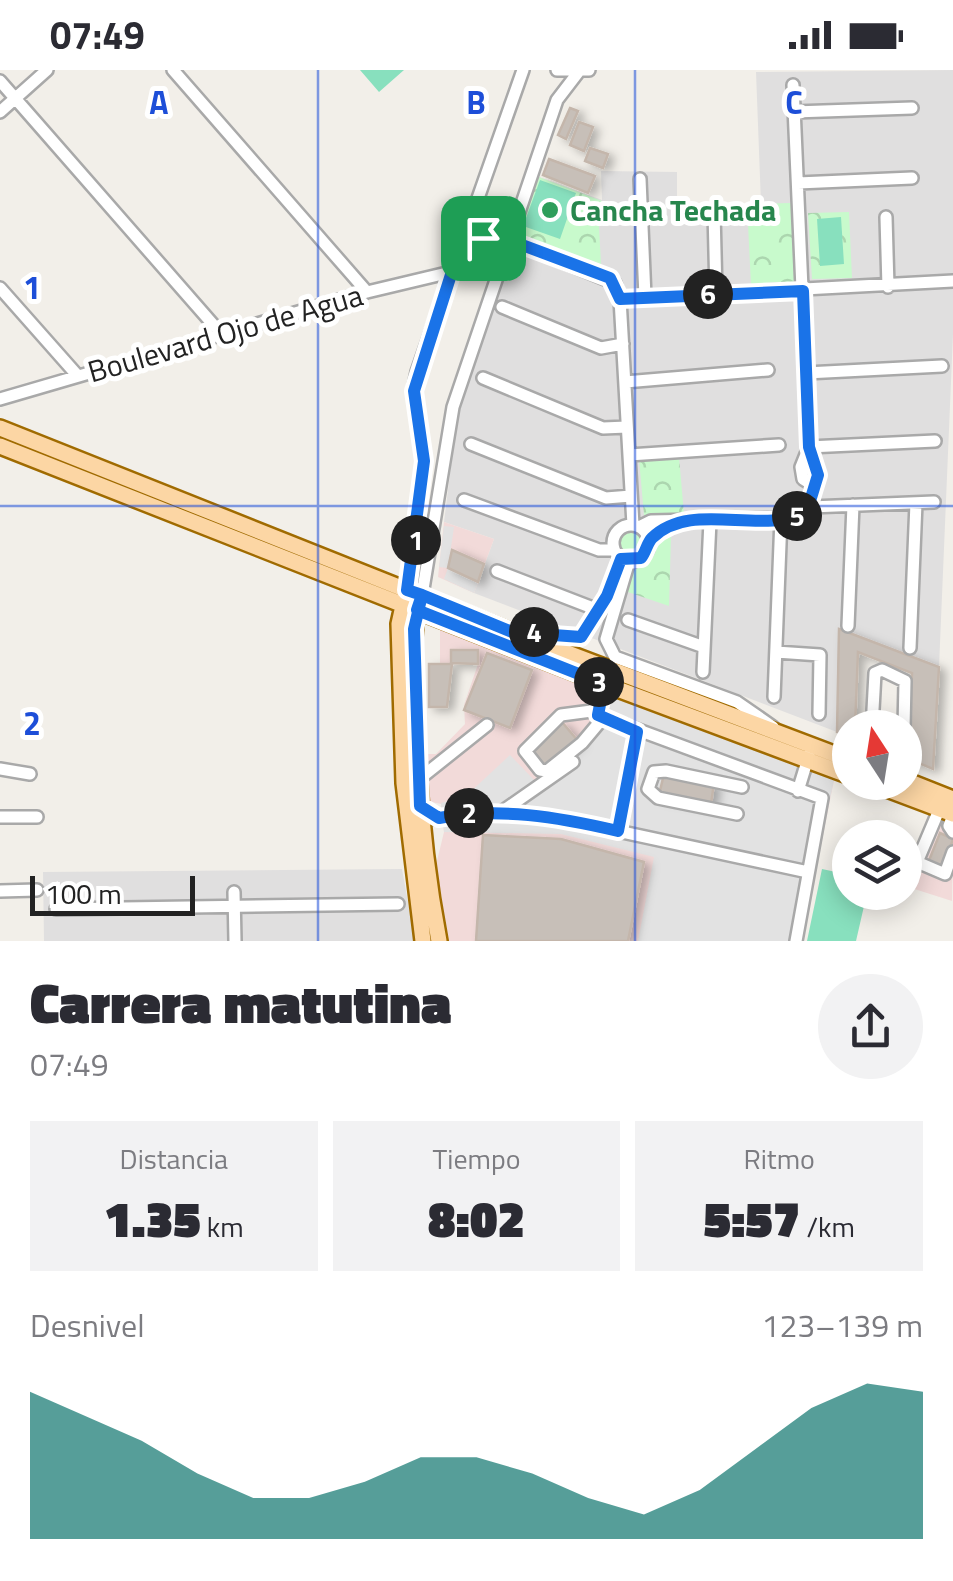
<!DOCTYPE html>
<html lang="es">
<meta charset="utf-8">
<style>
:root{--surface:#fff;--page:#f2f2f3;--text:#2b2b33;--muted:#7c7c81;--accent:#0f766e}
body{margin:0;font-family:"Titillium Web",sans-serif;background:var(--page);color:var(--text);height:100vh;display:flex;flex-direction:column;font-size:38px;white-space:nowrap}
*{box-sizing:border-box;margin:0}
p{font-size:32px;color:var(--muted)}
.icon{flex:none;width:55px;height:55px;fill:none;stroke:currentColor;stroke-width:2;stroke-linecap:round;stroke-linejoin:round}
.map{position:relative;height:871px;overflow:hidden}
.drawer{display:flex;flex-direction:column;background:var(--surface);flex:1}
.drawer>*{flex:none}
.needle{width:65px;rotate:348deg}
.fabs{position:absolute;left:832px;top:640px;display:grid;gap:20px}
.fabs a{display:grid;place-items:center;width:90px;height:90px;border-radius:50%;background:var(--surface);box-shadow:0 5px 25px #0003;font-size:50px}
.scale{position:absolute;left:30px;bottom:25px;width:165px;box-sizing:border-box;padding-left:10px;border:5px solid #222;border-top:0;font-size:28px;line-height:35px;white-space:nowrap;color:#222;-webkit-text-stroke:8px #fff;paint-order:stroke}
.pin{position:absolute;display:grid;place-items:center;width:85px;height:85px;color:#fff;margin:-42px;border-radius:20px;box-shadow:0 5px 15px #0006}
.km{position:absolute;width:50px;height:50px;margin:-25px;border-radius:50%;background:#222;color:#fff;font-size:28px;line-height:50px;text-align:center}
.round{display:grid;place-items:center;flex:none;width:105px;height:105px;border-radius:52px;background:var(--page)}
.overview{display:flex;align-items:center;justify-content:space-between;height:170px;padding:0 30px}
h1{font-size:55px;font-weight:800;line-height:75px}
.metrics{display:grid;grid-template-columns:repeat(3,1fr);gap:15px;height:170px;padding:10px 30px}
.metrics div{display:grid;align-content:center;border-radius:0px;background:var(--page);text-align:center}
.metrics b{font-size:50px;font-weight:800}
.metrics small{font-size:28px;font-weight:400}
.metrics p{font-size:28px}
.chart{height:280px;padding:20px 30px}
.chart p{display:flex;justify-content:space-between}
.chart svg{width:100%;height:180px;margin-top:10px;fill:var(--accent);opacity:.7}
.status{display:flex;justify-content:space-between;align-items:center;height:70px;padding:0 50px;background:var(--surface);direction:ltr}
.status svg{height:28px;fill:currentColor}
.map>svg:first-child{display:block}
</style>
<div class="status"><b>07:49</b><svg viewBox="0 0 49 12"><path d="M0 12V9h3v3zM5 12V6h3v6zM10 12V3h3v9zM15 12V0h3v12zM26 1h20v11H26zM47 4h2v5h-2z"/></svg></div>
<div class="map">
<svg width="953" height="871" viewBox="0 0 953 871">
<defs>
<pattern id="park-crowns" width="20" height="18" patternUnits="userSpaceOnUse" patternTransform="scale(2.5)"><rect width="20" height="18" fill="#c8facc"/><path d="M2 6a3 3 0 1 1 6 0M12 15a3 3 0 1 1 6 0" fill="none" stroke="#acd6af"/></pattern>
<filter id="shadow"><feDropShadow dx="6" dy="3.5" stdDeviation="5" flood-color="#0004"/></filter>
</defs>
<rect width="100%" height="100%" fill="#f2efe9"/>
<path fill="#e0dfdf" d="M 953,0 L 953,264 L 939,597 L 840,559 L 837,662 L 474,523 L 494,469 L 444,452 L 458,340 L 539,107 L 602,130 L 601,101 L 677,102 L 677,136 L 761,134 L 756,2 Z
M 402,799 L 415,871 L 44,871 L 43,802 Z"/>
<path fill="#f2dad9" d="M 444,452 L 494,469 L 474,523 L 438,507 Z
M 440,559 L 478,569 L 834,710 L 802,871 L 449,871 L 436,795 L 444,762 L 441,734 L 427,731 L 423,684 L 436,684 L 465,654 L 464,635 L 478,594 L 440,593 Z
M 928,745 L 953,755 L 952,831 L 905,816 Z"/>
<path fill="url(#park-crowns)" d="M 539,107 L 602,131 L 603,139 L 598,137 L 601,194 L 518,165 Z
M 791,133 L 794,213 L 751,215 L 747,134 Z
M 849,142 L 852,208 L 812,209 L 808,143 Z
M 679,387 L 684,444 L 644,445 L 639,389 Z
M618 473a13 13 0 1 1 26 0a13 13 0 1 1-26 0Z
M 671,466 L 669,536 L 625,521 L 631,502 C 652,492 652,474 671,466 Z"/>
<path fill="#88e0be" d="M 360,0 L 404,0 L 379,22 Z
M 540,110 L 576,123 L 560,169 L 523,156 Z
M 841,147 L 844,194 L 820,196 L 817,149 Z
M 822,799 L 850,805 L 850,822 L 867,823 L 856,871 L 807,871 Z"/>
<path fill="#e2e2e2" d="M 444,456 L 454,457 L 448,498 L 478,512 L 474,523 L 444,509 L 448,498 L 439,497 Z
M 598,619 L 834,710 L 799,871 L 638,871 L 654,787 L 561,764 L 444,762 L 441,733 L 466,726 L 510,685 L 536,712 L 598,662 L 593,644 Z"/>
<path fill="#c7bfb8" stroke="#c4b6ab" stroke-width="2.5" filter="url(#shadow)" d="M 570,38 L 578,41 L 566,69 L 558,65 Z
M 579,52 L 593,57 L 584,81 L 570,75 Z
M 590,78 L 608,84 L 603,98 L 585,91 Z
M 549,89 L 595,106 L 588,123 L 543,105 Z
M 452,480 L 484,494 L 478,512 L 448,498 Z
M 839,559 L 939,597 L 933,699 L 909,689 L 912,603 L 858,582 L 855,658 L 850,658 L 850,666 L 837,662 Z
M 451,580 L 478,580 L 478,594 L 451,593 Z
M 487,583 L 532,600 L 510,658 L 464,640 Z
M 429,594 L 452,594 L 447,637 L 429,637 Z
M 562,652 L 578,671 L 544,698 L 529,680 Z
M 664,704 L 714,713 L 711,734 L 659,725 Z
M 940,763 L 953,769 L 943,799 L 928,793 Z
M 483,765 L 561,769 L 644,792 L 628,871 L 476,871 Z"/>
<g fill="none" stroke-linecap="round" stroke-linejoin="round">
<defs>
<path id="minor" d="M 173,0 L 367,222
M 557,0 L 589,0
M 0,11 L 224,267
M 793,15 L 809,377 L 818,405 L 811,414 L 811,437
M 0,42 L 47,0
M 794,42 L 912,38
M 640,109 L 645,227
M 798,113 L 912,108
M 714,141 L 716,224
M 886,147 L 888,217
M 462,170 L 509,170 L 615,213 L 620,229 L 633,455
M 0,218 L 77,305
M 620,229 L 953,211
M 502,237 L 601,278 L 623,274
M 806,303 L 942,296
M 483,308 L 603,358 L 627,357
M 625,312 L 768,300
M 0,329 L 367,222 L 451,202 L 499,199
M 471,374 L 606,428 L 631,426
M 809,377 L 935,371
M 809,377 L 801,397 L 803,409 L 811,414
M 629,385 L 779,375
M 464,430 L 599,480 L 614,480
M 811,437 L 934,432
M613 473a18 18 0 1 1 36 0a18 18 0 1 1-36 0Z
M 639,457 L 651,451 L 781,448 L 800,446 L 811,437
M 629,491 L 606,569 L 615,587 L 737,632 L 773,657
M 497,501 L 598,540
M 407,520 L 424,391 L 413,321 L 417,302 L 523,0
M 422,525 L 453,337 L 557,30 L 580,0
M 628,550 L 704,577
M 848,556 L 853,435
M 520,562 L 581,567 L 607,526 L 621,489
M 910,578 L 916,433
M 776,582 L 820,585 L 819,644
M 703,602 L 710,451
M 604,614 L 598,645 L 822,728 L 796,871
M 774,627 L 781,448
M 599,640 L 561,645 L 525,681 L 540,700 L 547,701 L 582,673 L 603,648
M 872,658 L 875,603 L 882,600 L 905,611 L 904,658
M 0,699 L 30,704
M 418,710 L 487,655
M 798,721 L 809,685
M 939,740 L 917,792 L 945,804 L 953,782
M 500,743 L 573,692
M 737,744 L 658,728 L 648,719 L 654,702 L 666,701 L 742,717
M 953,745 L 949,756 L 953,762
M 0,747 L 37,747
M 422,750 L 481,741 L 562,749 L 808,802
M 618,761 L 637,662
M 0,821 L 37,820
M 234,822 L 235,871
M 56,839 L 398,834"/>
<path id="major" d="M 0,358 L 512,562 L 850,690
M 0,376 L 604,614 L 850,706
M 405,527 L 399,554 L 404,713 L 423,871
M 420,532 C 411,559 414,589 415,617 C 416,703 423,787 439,871
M 905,710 L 953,729
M 868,712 L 953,744"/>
</defs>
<use href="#minor" stroke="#a9a9a9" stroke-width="16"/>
<use href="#major" stroke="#a06b00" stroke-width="20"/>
<use href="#minor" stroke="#fff" stroke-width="11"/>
<use href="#major" stroke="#fcd6a4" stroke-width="15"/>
</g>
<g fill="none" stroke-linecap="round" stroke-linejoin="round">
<defs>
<path id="route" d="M 483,168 L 462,170 L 414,321 L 424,391 L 407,520 L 422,525 L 414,559 L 420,736 L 439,748 C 499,737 558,747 618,761 L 637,662 L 598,645 L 604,614 L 417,540 L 422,525 L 512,562 L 581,567 L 607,526 L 621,489 L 641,488 C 646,482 647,473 652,468 C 692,429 762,467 807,441 L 818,405 L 809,377 L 803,221 L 620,229 L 610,208 L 509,170 L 483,168"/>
</defs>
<use href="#route" stroke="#fff" stroke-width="20"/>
<use href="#route" stroke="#1a73e8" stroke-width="12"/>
</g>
<path fill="none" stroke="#1d4ed8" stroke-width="2.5" stroke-opacity="0.55" d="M 318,0 L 318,871M 635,0 L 635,871M 0,436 L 953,436"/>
<circle fill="#2e9e5b" stroke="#fff" stroke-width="4" cx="550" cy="140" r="10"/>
<g text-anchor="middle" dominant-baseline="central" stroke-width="10" stroke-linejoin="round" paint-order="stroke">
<g font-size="30" font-weight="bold" fill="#27864d" stroke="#fff" text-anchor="start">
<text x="570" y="140">Cancha Techada</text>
</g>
<g font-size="30" fill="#222" stroke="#fff">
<text transform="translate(225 263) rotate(-16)">Boulevard Ojo de Agua</text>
</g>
</g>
<g font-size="32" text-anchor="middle" font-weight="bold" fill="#1d4ed8" stroke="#fff" stroke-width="10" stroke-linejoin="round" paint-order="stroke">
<text x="159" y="44">A</text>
<text x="476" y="44">B</text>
<text x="794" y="44">C</text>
<text x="32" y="229">1</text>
<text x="32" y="665">2</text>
</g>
</svg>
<div class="fabs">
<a><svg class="needle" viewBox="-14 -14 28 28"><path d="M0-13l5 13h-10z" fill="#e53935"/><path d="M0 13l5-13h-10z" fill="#7c7c81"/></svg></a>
<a><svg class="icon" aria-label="layers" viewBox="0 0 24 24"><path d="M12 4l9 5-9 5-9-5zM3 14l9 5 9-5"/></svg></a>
</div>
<div class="scale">100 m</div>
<div class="pin" style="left:483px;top:168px;background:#1e9e55"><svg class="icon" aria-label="arrive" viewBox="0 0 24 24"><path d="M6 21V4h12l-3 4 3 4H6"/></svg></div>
<b class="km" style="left:416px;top:470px">1</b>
<b class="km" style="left:469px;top:743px">2</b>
<b class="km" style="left:599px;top:612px">3</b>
<b class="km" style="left:534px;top:562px">4</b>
<b class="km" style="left:797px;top:446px">5</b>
<b class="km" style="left:708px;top:224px">6</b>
</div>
<section class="drawer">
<div class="overview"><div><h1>Carrera matutina</h1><p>07:49</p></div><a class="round"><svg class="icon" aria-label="share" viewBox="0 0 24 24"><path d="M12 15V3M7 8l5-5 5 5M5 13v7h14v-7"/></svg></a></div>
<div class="metrics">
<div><p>Distancia</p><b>1.35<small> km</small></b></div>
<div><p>Tiempo</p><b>8:02</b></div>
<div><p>Ritmo</p><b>5:57<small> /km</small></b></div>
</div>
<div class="chart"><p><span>Desnivel</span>123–139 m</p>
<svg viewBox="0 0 160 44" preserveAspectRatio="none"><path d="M0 44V8L10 14L20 20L30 28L40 34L50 34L60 30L70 24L80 24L90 28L100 34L110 38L120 32L130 22L140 12L150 6L160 8V44z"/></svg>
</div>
</section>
